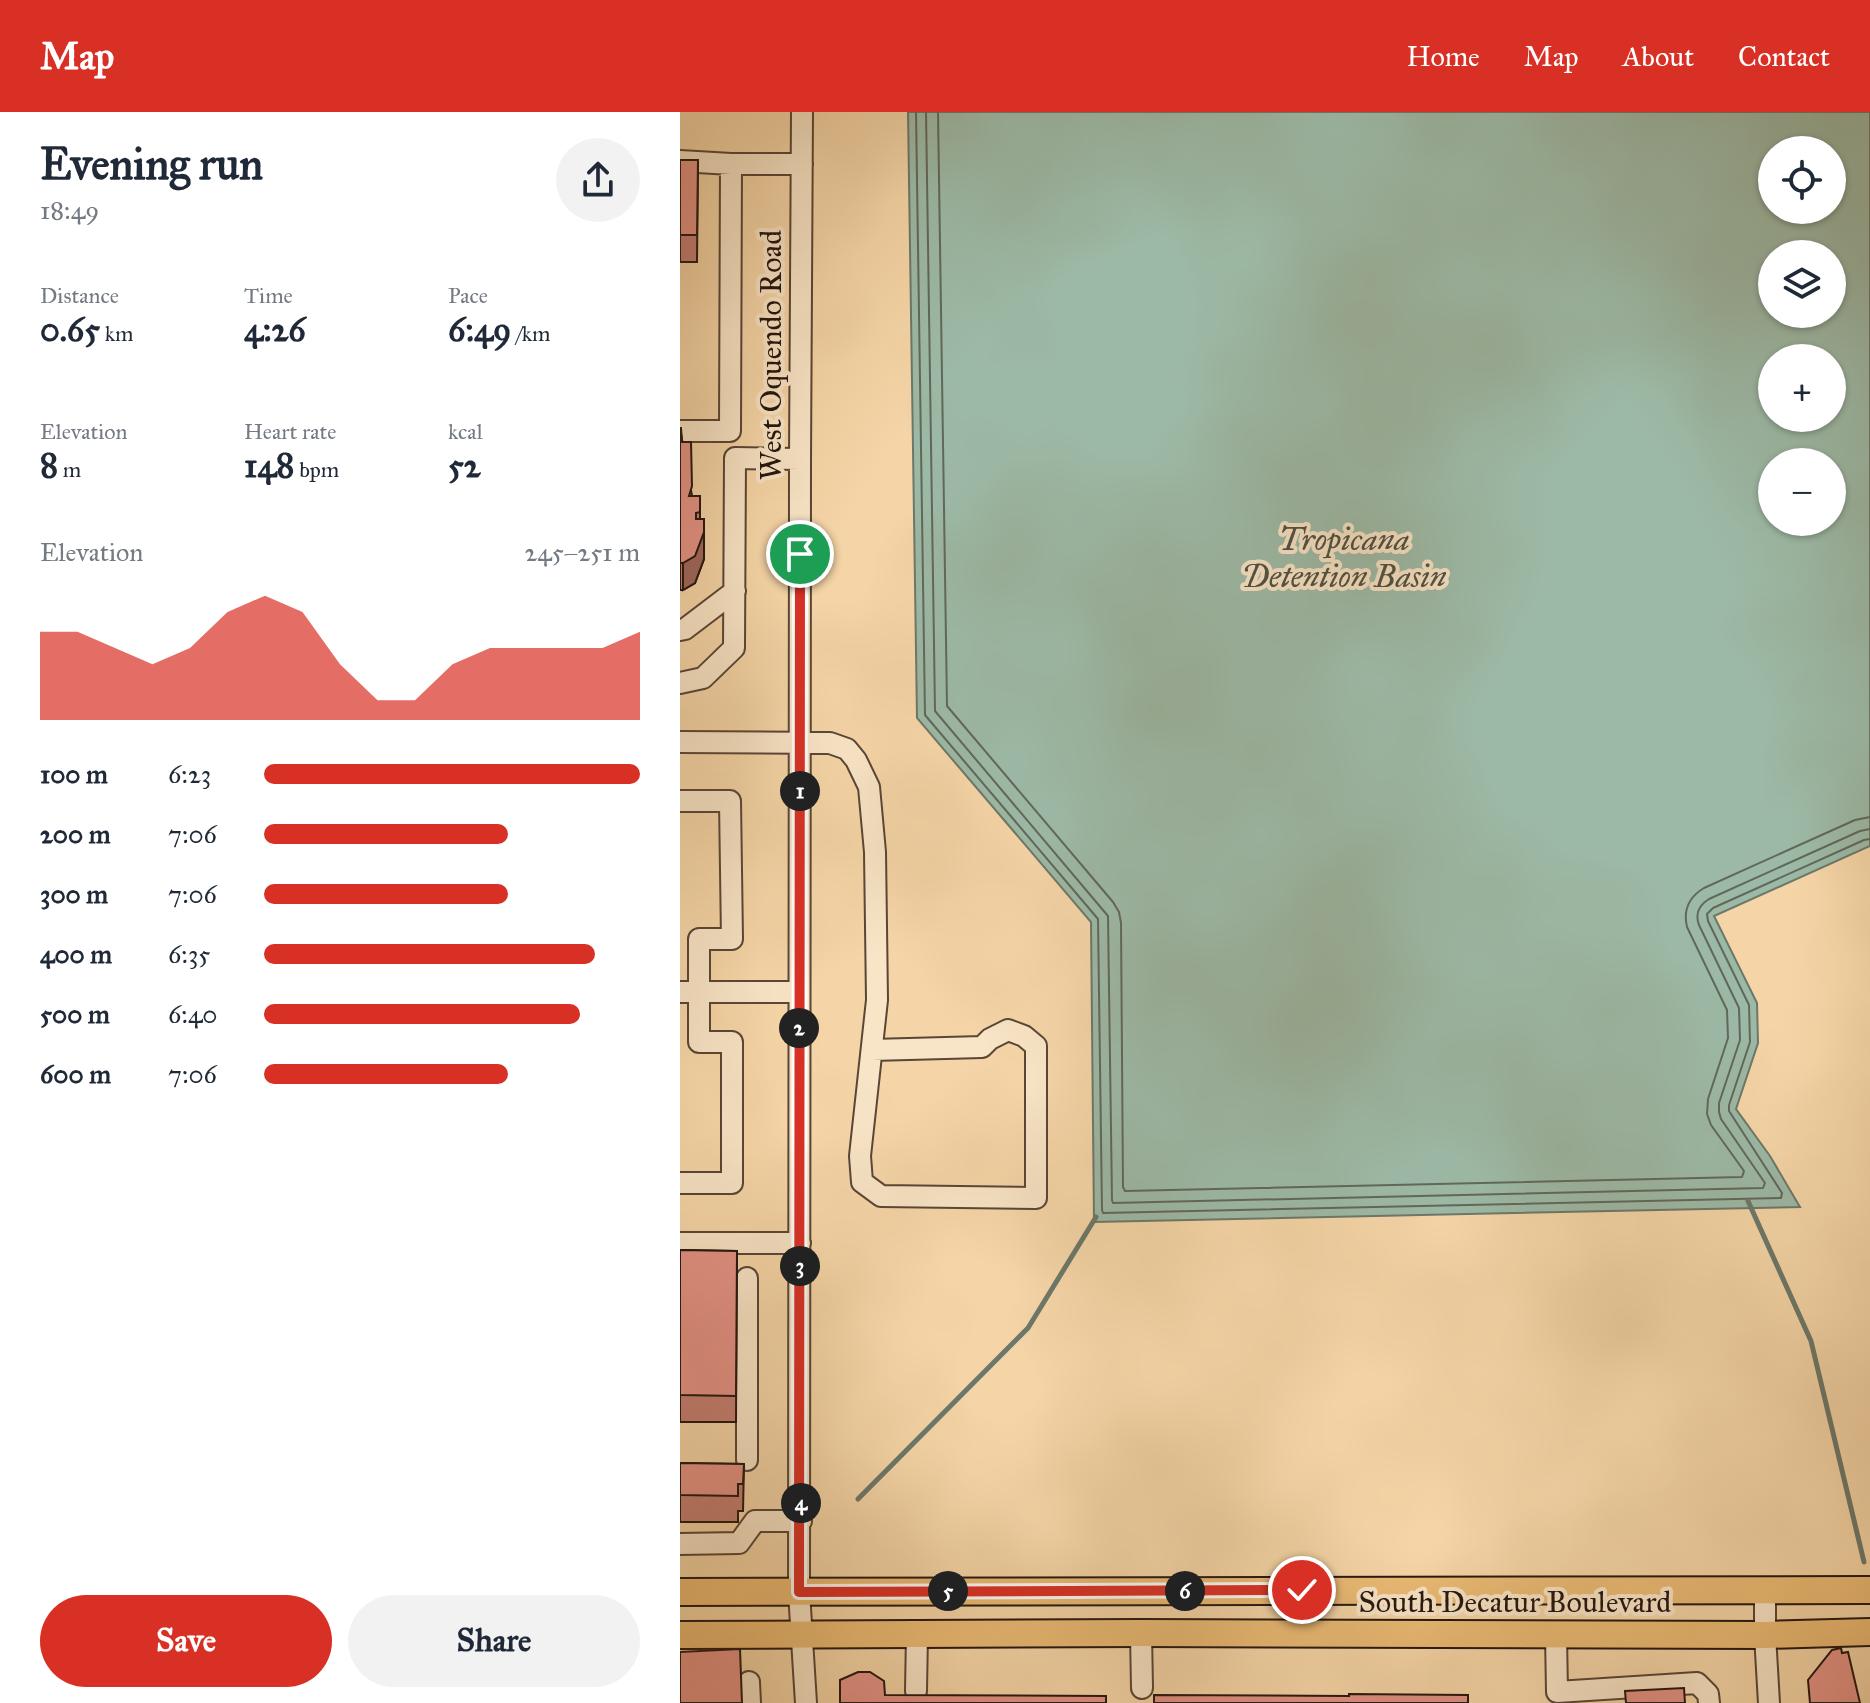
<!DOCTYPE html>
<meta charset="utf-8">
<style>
:root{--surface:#fff;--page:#f2f2f3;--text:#1f2937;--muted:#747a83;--accent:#d93025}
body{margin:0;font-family:"IM FELL Great Primer",serif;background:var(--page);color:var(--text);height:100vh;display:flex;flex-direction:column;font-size:30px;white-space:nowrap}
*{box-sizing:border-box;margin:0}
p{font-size:26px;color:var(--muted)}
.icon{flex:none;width:44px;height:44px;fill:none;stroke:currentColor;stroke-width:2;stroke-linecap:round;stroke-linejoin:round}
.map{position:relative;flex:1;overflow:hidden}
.details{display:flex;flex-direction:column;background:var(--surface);width:680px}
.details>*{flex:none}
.buttons{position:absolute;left:1078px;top:24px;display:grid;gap:16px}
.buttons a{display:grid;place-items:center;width:88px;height:88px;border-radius:50%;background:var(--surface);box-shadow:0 2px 6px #0004;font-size:40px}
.pin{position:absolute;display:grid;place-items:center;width:68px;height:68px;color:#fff;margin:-34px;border:4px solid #fff;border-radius:50%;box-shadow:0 2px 8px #0007}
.km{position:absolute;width:40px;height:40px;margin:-20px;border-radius:50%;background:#222;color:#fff;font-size:22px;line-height:40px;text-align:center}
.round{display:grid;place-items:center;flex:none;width:84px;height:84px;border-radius:42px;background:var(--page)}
.headline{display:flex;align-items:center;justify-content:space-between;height:136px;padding:0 40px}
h1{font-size:44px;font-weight:700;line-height:60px}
.stats{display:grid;grid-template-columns:repeat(3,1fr);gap:12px;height:136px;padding:8px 40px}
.stats div{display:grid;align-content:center}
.stats b{font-size:34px;font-weight:700}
.stats small{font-size:22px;font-weight:400}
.stats p{font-size:22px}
.chart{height:224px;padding:16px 40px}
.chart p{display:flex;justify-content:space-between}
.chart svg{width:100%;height:144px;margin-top:8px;fill:var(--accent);opacity:.7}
.cta{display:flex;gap:16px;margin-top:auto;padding:16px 40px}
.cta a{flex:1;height:92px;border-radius:48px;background:var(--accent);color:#fff;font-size:32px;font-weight:700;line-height:92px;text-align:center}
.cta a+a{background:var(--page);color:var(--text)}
ul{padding:0 40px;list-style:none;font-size:26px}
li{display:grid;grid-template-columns:128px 96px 1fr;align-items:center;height:60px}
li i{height:20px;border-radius:10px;background:var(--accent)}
header{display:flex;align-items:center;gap:48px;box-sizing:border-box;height:112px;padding:0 40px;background:var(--accent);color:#fff}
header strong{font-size:38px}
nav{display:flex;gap:44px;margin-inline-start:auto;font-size:28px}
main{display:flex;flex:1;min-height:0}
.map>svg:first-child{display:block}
</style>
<header>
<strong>Map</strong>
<nav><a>Home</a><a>Map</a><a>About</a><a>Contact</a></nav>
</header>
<main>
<section class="details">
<div class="headline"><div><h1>Evening run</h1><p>18:49</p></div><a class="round"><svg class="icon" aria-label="share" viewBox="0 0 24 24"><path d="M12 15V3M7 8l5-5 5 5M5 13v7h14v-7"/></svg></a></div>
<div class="stats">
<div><p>Distance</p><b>0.65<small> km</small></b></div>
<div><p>Time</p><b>4:26</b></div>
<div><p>Pace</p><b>6:49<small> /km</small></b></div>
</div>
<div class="stats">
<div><p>Elevation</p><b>8<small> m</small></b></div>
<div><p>Heart rate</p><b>148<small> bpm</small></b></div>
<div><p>kcal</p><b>52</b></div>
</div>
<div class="chart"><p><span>Elevation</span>245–251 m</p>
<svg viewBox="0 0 160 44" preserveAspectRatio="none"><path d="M0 44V17L10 17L20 22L30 27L40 22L50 11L60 6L70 11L80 27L90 38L100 38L110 27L120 22L130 22L140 22L150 22L160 17V44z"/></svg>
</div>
<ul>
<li><b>100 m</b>6:23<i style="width:100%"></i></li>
<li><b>200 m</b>7:06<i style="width:65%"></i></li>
<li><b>300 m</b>7:06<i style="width:65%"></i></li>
<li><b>400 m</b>6:35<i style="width:88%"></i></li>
<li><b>500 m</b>6:40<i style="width:84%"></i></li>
<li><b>600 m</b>7:06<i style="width:65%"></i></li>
</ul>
<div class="cta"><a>Save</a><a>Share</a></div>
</section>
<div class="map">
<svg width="1190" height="1591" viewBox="0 0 1190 1591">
<rect width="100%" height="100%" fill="#f5d5a7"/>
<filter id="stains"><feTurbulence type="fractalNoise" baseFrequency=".0025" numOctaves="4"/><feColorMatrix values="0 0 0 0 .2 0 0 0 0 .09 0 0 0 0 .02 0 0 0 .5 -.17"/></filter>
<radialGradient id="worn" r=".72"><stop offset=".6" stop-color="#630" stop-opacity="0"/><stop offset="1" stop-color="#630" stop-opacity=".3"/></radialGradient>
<path fill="#9cb9a6" stroke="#6c786a" stroke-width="2" fill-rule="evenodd" d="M 228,0 L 1190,0 L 1190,734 L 1034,804 L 1077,891 L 1078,931 L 1056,997 L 1090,1044 L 1120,1095 L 414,1110 L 411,810 L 237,606 ZM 1092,38 L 1152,38 L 1152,98 L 1092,98 ZM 1092,142 L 1152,142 L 1152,202 L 1092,202 ZM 1092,246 L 1152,246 L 1152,306 L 1092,306 ZM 1092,350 L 1152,350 L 1152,410 L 1092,410 Z"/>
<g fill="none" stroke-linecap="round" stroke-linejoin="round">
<path stroke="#60685b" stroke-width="2" d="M 236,0 L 245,603 L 418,807 L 422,1098 L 423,1101 L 1101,1086 L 1102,1081 L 1049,999 L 1049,993 L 1070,930 L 1069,893 L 1028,809 L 1027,802 L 1033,796 L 1184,728 L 1190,727
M 246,0 L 255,599 L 428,804 L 432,1088 L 433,1091 L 1083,1076 L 1085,1071 L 1041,1007 L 1039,1000 L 1039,991 L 1060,928 L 1059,896 L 1019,813 C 1015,802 1019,793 1029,787 L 1180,719 L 1190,717
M 258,0 L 267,594 L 433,790 L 439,800 L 441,811 L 443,1075 L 445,1079 L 1062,1065 L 1064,1059 L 1031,1013 L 1027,1002 L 1028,987 L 1048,926 L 1047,898 L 1007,815 C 1003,798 1009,785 1024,776 L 1175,708 L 1190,705"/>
<path stroke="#6c786a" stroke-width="5" d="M 1068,1089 L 1131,1229 L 1184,1450
M 178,1387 L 348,1216 L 416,1105"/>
<defs>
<path id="minor" d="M 122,0 L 120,347 L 119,1480 L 126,1591
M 0,49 L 51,52 L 122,52
M 0,319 L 50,319 L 51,52
M 0,518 L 5,517 L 55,479
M 0,571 L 23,566 L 54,536 L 55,346 L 120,347
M 0,630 L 150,631 L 167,637 L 176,648 L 189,675 L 195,740 L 197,888 L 180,1044 L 182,1070 L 201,1084 L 356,1086 L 356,934 L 344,924 L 328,918 L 310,927 L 302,935 L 192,938
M 0,689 L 50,689 L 52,827 L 19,827 L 19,930 L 52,930 L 52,1071 L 0,1071
M 0,880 L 119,880
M 0,1131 L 120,1131
M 67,1166 L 67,1348
M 0,1432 L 59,1431 L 75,1409 L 121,1409
M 1085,1478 L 1085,1523 L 1089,1591
M 461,1521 L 462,1576
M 876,1523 L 877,1580 L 1017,1571 L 1028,1582 L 1029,1591
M 69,1570 L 70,1591
M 236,1579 L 237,1522"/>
<path id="major" d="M 0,1480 L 1190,1478
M 0,1523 L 461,1521 L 1085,1523 L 1190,1520"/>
</defs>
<use href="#minor" stroke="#584636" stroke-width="24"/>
<use href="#major" stroke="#241610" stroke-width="30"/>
<use href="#minor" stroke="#f8e4c6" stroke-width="20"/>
<use href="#major" stroke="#eaba74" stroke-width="26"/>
</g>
<path fill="#c37e72" stroke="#241610" stroke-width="2" d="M 0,48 L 18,48 L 17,150 L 0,150 Z
M 0,316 L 12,384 L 20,384 L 20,407 L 24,447 L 15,471 L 3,478 L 0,478 Z
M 0,1138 L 57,1139 L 56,1310 L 0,1310 Z
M 0,1351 L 64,1352 L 63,1399 L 58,1399 L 58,1410 L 0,1410 Z"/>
<path fill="#9f665d" stroke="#241610" stroke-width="2" d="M 24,420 L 24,447 L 15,471 L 3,478 L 3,451 Z"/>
<path fill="#e39285" stroke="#241610" stroke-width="2" d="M 0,48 L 18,48 L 17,123 L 0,123 Z
M 0,316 L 1,316 L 2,330 L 11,330 L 12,374 L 9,384 L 20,384 L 20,400 L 16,401 L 16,407 L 24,407 L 24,420 L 15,444 L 3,451 L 0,451 Z
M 0,1138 L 57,1139 L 56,1284 L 0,1283 Z
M 0,1351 L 64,1352 L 63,1372 L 58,1372 L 58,1384 L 0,1383 Z
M 1161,1536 L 1162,1541 L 1168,1540 L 1180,1591 L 1130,1591 L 1128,1568 L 1152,1538 Z
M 60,1537 L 62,1591 L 0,1591 L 0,1540 Z
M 178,1560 L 190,1560 L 204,1569 L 205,1583 L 426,1584 L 426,1591 L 160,1591 L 160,1568 Z
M 1004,1576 L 1005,1591 L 946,1591 L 945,1579 Z
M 669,1582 L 788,1583 L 788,1591 L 474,1591 L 474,1583 L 669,1584 Z"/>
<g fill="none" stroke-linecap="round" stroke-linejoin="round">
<defs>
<path id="route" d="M 120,442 L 119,1480 L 622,1478"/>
</defs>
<use href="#route" stroke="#fff" stroke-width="16"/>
<use href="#route" stroke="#d93025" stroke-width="10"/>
</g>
<g text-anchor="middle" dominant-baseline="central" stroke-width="8" stroke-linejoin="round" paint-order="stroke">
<g font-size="30" fill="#241610" stroke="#f8e4c6">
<text transform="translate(91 243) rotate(-90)">West Oquendo Road</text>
<text x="835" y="1490">South Decatur Boulevard</text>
</g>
<g font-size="32" font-style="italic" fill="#4e4f44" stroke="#f8e4c6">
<text x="664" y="427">Tropicana<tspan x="664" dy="37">Detention Basin</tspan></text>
</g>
</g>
<rect width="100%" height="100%" filter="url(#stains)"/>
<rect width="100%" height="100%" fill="url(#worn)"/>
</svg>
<div class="buttons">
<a><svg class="icon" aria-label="locate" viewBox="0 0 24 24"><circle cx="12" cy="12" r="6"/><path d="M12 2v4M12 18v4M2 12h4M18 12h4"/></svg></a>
<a><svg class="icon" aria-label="layers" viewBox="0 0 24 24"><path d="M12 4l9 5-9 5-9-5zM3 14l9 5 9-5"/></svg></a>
<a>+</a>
<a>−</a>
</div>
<div class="pin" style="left:120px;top:442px;background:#1e9e55"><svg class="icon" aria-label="arrive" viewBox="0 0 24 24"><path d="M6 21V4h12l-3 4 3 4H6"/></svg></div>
<div class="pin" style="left:622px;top:1478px;background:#d93025"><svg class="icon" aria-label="check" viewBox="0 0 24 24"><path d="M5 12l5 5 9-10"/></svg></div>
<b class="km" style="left:120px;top:679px">1</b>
<b class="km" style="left:119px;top:916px">2</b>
<b class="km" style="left:120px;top:1154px">3</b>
<b class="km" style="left:121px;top:1391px">4</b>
<b class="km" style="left:268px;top:1479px">5</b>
<b class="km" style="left:505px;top:1479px">6</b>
</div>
</main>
